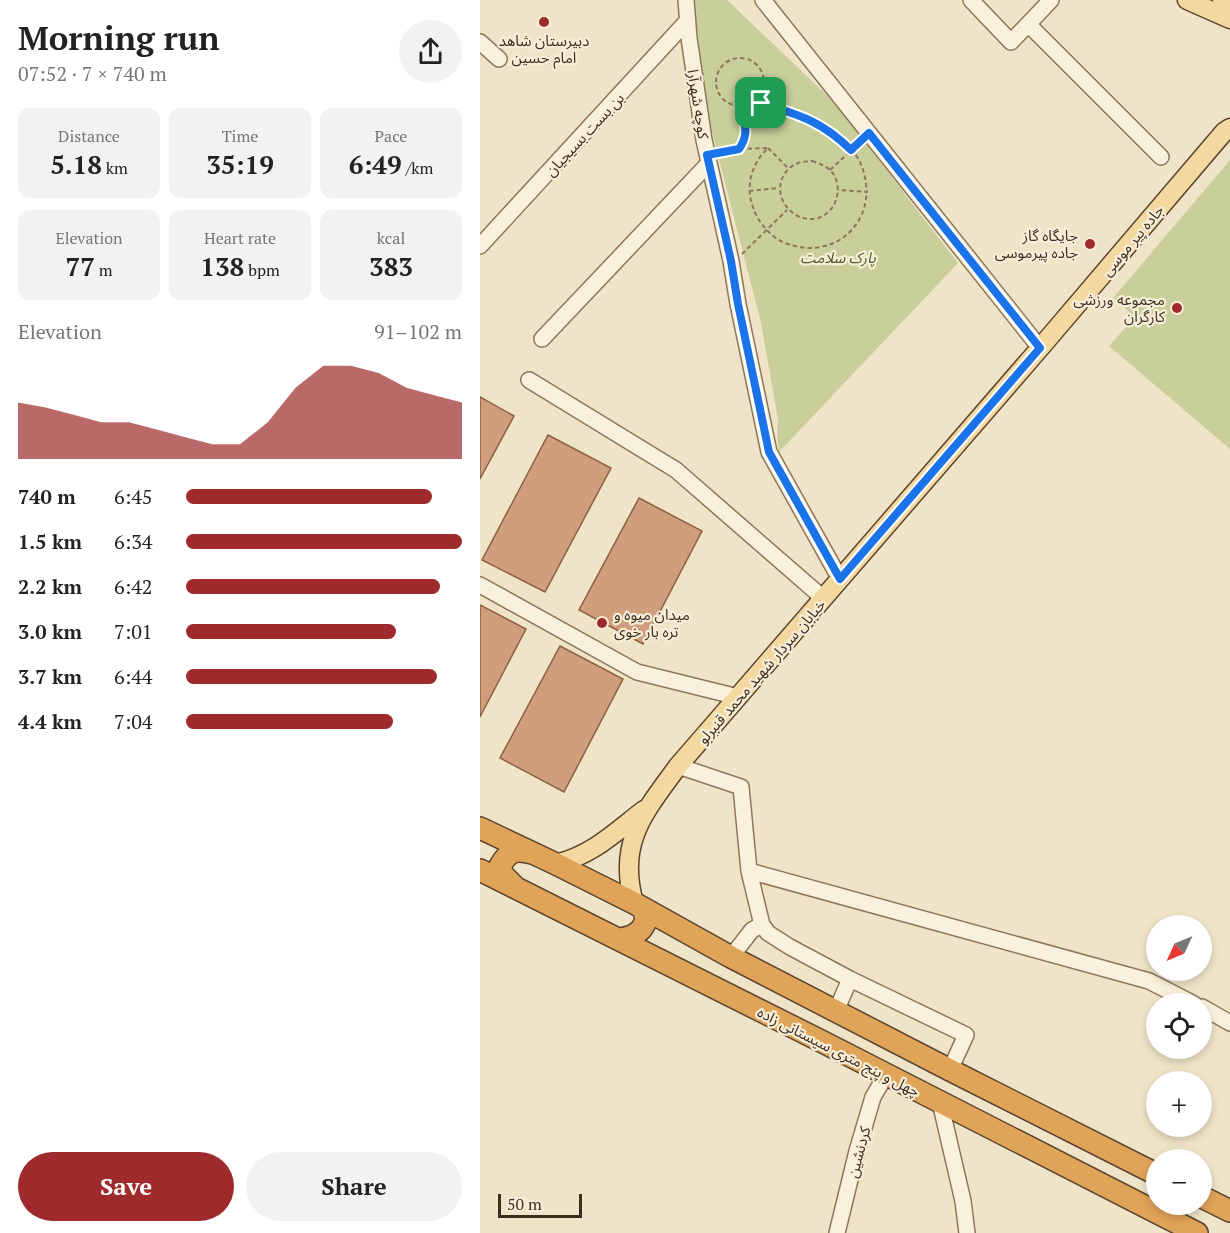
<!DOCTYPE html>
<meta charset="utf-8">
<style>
:root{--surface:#fff;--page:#f2f2f2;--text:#222;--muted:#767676;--accent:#9e2a2b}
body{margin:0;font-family:"PT Serif","Noto Sans Arabic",serif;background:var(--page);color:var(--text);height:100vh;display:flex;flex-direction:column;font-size:22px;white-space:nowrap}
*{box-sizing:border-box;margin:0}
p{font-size:20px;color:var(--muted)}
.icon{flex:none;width:33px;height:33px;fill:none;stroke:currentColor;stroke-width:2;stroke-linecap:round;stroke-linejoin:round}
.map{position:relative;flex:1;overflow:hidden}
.drawer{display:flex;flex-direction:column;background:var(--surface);width:480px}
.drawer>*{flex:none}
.needle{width:39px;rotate:226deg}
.controls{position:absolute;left:666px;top:915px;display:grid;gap:12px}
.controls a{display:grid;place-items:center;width:66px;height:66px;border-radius:50%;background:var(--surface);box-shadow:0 3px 9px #0003;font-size:30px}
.scale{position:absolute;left:18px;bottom:15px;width:84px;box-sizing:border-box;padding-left:6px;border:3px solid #3d2e20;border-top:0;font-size:16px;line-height:21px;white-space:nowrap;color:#3d2e20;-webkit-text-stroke:4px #f7eed8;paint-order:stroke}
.pin{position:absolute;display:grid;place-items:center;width:51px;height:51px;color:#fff;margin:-26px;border-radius:12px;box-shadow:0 3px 9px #0006}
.round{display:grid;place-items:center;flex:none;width:63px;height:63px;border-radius:32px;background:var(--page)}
.head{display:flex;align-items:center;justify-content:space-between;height:102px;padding:0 18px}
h1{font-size:33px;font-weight:700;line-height:45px}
.stats{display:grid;grid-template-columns:repeat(3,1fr);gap:9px;height:102px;padding:6px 18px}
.stats div{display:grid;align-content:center;border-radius:12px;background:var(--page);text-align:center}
.stats b{font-size:26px;font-weight:700}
.stats small{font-size:16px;font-weight:400}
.stats p{font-size:16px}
.chart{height:168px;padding:12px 18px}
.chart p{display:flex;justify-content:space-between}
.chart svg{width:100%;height:108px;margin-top:6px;fill:var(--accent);opacity:.7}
.primary-button{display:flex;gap:12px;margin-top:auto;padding:12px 18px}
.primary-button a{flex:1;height:69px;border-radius:36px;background:var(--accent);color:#fff;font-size:24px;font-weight:700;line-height:69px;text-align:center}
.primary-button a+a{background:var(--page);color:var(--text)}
ul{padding:0 18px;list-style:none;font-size:20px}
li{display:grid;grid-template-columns:96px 72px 1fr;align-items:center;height:45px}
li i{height:15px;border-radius:8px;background:var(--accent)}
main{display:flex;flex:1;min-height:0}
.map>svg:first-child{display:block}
</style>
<main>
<section class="drawer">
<div class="head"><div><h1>Morning run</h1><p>07:52 · 7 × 740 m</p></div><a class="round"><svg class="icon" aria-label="share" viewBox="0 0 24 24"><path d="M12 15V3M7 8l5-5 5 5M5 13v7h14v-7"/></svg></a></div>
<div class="stats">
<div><p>Distance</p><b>5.18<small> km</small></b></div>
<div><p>Time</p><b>35:19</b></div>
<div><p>Pace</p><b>6:49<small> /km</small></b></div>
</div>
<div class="stats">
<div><p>Elevation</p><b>77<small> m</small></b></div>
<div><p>Heart rate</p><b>138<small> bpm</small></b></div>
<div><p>kcal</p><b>383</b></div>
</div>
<div class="chart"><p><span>Elevation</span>91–102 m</p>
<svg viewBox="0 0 160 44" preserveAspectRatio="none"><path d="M0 44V21L10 23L20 26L30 29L40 29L50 32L60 35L70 38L80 38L90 29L100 15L110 6L120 6L130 9L140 15L150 18L160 21V44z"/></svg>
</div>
<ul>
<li><b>740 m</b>6:45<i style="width:89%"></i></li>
<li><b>1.5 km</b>6:34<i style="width:100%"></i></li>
<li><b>2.2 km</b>6:42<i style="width:92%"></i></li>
<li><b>3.0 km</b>7:01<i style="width:76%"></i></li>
<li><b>3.7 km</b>6:44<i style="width:91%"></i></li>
<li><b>4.4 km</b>7:04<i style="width:75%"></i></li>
</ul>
<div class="primary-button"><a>Save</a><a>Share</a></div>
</section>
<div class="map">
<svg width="750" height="1233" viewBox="0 0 750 1233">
<rect width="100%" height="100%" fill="#f0e4c8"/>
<path fill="#c9cf9b" d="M 215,0 L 247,0 L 353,101 L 478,263 L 299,452 L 297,434 L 298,419 L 281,323 L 230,124 L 220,70 Z
M 750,160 L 750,449 L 629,346 L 655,317 L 633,298 Z"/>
<path fill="#cf9f7d" stroke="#8d5f41" stroke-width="1.5" d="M 0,397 L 34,416 L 0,479 Z
M 68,435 L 131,468 L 65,592 L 2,560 Z
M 159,498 L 222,531 L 163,644 L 99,610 Z
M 0,605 L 46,629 L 0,717 Z
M 80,646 L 143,679 L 84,792 L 20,758 Z"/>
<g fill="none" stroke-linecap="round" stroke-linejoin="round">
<defs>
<path id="minor" d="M 206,0 L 209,38 L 224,140 L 251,261 L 258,304 L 289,452 L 360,579
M 283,0 L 560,348
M 491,0 L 531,42 L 571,0
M 548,24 L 681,157
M 0,42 L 19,59
M 0,246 L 207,21
M 62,339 L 229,163
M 49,380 L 196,470 L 343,598
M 0,585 L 157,672 L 258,697
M 198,766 L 261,787 L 269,871 L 669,981 L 714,1004
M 269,871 L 282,925 L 288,933 L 310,947 L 370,979 L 486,1035 L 470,1070
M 251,957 L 272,930 L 282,925
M 722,1007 L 750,1023
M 356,1011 L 370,979
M 460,1102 L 483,1201 L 487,1233
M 357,1233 L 377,1151 L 393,1097 L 406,1075"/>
<path id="major" d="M 707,0 L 750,19
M 742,0 L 750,3
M 76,864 C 114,854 134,833 164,810
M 154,903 C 137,842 164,813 198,766 L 560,348 L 744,132 L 750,128"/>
<path id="highway" d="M 0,828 L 76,864 L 154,903 L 251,957 L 470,1070 L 676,1174
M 0,870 L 339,1040 L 717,1233
M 34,886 L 23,875 L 20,866 C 29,850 36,849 52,853
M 139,939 C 155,938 172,926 163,909
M 722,1197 L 750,1211"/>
</defs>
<use href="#minor" stroke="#8d765c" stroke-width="18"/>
<use href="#major" stroke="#5b4430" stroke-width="21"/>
<use href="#highway" stroke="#5b4430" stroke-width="24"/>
<path stroke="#8d765c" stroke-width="2" stroke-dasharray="4.5 3" stroke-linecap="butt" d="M236 82a24 24 0 1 1 48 0a24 24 0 1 1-48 0Z
M 271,104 C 281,103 285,104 294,107 C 325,115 362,131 379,160 C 384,170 386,181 387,192 L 358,190
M 288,148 L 309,169
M 259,149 C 270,133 264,124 261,107
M 238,153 L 259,149 L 288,148 C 266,169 264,198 281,223 C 287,231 295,239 305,243 C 335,255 368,245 382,214 C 385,207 386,199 387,192
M 332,161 C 338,163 344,165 349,169 C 362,180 360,204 346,214 C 331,225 311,217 303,201 C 296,187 302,169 318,163 C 322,161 327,162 332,161 Z
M 350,170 L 379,143
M 269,191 L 299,188
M 262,254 L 307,210"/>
<use href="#minor" stroke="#faf1dc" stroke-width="15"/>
<use href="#major" stroke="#f3d9a0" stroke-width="18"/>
<use href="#highway" stroke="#e0a458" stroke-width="21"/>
</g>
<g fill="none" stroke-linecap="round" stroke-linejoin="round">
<defs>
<path id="route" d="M 281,103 C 319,115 342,121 371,150 L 389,133 L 560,348 L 360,579 L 289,452 L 258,304 L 251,261 L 227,155 L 259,149 C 270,133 264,124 261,107 Z"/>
</defs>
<use href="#route" stroke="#fff" stroke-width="12"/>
<use href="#route" stroke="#1a73e8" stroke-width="8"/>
</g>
<g fill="#9e2a2b" stroke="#f7eed8" stroke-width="2">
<circle cx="64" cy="22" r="6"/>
<circle cx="610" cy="244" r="6"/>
<circle cx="697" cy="308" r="6"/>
<circle cx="122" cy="623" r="6"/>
</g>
<g text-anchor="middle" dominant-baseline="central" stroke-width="4.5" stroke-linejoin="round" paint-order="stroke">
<g font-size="15" fill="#3d2e20" stroke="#f7eed8" text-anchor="end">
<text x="64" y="40" text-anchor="middle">دبیرستان شاهد<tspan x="64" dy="17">امام حسین</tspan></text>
<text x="598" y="235">جایگاه گاز<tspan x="598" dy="17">جاده پیرموسی</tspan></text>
<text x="685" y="299">مجموعه ورزشی<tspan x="685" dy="17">کارگران</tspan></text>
<text x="134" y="614" text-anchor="start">میدان میوه و<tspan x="134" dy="17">تره بار خوی</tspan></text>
</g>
<g font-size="15" fill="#3d2e20" stroke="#f7eed8">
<text transform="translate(219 104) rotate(81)">کوچه شهرآرا</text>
<text transform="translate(104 134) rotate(-47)">بن بست بسیجیان</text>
<text transform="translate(652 240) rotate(-50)">جاده پیر موسی</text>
<text transform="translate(281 671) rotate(-49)">خیابان سردار شهید محمد قنبرلو</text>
<text transform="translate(359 1051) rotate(27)">چهل و پنج متری سیستانی زاده</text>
<text transform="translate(378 1152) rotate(-75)">کردنشین</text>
</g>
<g font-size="15" font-style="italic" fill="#4d5a26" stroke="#f7eed8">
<text x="358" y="257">پارک سلامت</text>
</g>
</g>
</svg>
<div class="controls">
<a><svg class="needle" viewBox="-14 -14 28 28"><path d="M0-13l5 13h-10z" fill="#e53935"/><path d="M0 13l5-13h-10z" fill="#767676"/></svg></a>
<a><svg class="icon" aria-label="locate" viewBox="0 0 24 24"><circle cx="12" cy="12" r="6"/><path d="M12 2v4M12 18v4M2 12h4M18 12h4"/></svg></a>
<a>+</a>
<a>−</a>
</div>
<div class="scale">50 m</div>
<div class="pin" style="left:281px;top:103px;background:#1e9e55"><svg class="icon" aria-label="arrive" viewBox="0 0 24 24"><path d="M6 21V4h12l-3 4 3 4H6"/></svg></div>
</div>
</main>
